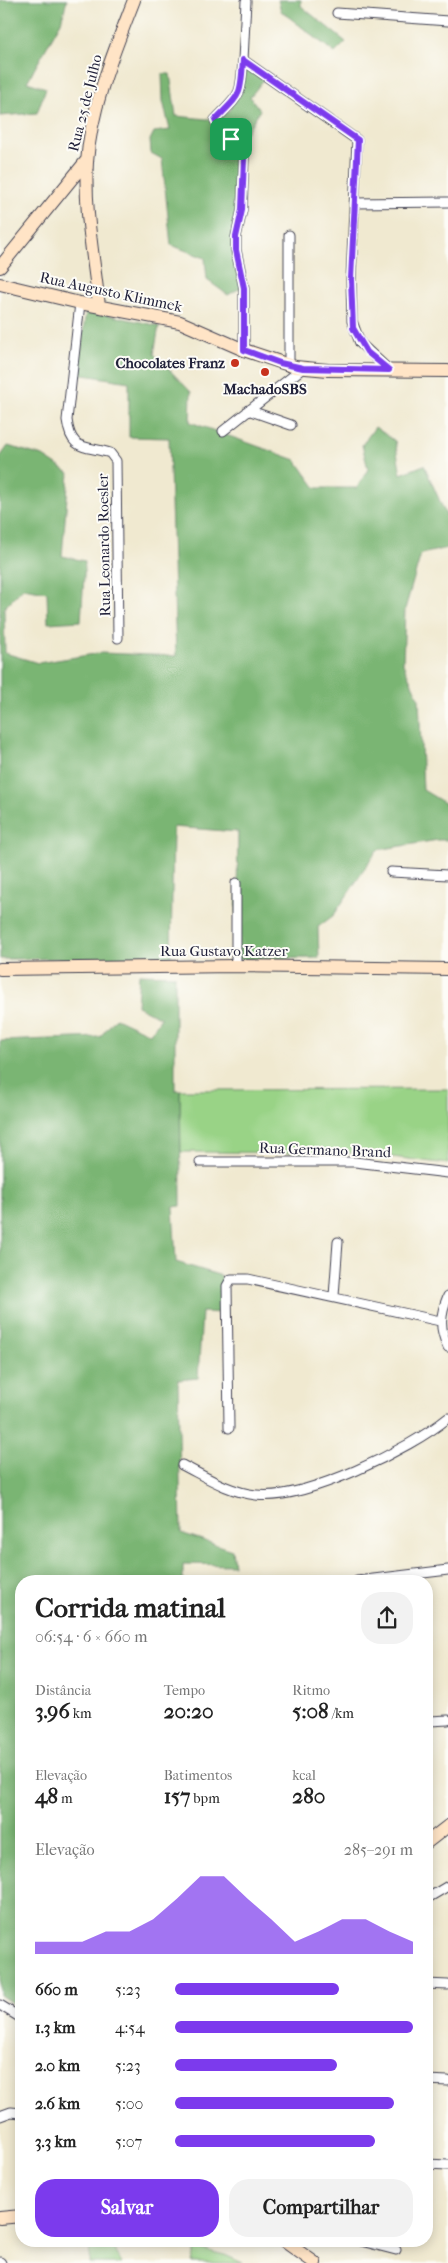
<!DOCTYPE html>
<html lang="pt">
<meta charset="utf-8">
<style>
:root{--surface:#fff;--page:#f2f2f2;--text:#222;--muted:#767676;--accent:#7c3aed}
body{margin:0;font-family:"IM FELL French Canon",serif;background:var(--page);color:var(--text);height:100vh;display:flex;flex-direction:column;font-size:19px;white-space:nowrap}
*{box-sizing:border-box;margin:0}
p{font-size:16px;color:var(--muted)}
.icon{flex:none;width:28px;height:28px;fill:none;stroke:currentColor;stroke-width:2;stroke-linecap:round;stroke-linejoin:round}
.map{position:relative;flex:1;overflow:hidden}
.sheet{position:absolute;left:15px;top:1575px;width:418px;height:672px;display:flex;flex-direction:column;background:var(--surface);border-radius:20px;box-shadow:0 2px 12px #0003}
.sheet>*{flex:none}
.pin{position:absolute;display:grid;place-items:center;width:42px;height:42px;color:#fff;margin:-21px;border-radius:10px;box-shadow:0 2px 8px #0006}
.round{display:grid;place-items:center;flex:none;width:52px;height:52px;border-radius:20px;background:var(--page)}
.summary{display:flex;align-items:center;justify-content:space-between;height:85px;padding:0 20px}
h1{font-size:28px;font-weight:700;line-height:38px}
.metrics{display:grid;grid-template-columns:repeat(3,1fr);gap:8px;height:85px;padding:5px 20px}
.metrics div{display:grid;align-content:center}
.metrics b{font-size:21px;font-weight:700}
.metrics small{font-size:14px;font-weight:400}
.metrics p{font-size:14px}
.chart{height:140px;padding:10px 20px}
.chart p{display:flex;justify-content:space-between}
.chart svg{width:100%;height:90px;margin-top:5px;fill:var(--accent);opacity:.7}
.cta{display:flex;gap:10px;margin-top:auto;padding:10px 20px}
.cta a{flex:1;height:58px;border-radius:20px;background:var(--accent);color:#fff;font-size:20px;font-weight:700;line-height:58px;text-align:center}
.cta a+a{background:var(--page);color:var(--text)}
ul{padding:0 20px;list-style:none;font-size:16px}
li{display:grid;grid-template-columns:80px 60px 1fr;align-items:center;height:38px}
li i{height:12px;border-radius:6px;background:var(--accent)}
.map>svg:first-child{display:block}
</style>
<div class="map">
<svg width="448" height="2263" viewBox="0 0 448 2263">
<rect width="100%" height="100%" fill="#fdfcf7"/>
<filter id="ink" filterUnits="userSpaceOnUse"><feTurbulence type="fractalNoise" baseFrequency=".02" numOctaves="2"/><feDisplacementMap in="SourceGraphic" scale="10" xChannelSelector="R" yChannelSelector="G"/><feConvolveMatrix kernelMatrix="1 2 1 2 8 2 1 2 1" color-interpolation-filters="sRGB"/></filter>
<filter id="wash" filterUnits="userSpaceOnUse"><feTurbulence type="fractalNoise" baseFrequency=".0096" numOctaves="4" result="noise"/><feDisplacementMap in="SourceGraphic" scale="20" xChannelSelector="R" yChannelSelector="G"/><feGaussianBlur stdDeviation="1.12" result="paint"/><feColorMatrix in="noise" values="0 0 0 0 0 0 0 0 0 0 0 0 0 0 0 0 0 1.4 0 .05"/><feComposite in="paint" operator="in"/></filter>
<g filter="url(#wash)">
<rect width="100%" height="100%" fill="#f0e9d0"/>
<path fill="#99d386" stroke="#5e7a60" d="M 448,1089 L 448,1164 L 360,1153 L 181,1152 L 180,1090 Z
M 100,2241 L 110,2241 L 122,2263 L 89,2263 L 90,2244 Z
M 196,2248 L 225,2255 L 243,2263 L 192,2263 Z"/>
<path fill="#7ab573" stroke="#4e6c57" d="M 0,0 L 67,0 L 61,22 L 27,82 L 46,88 L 37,113 L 0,116 Z
M 278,0 L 301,0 L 301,6 L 346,42 L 335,53 L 281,11 Z
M 245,64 L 265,78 L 250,97 L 260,110 L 237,147 L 241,153 L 240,210 L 234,237 L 242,287 L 228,295 L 207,280 L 205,258 L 171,245 L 162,159 L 151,153 L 150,140 L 154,132 L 170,130 L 163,101 L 162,74 L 170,74 L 176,116 L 217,120 L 230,110 Z
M 90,311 L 159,326 L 154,354 L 191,392 L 190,422 L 296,460 L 316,488 L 357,488 L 368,469 L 362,445 L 375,427 L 395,441 L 401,474 L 424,465 L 446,515 L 448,516 L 448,548 L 421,554 L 405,609 L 403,664 L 419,699 L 423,790 L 448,805 L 448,840 L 438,840 L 377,850 L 334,915 L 318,927 L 319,958 L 236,959 L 238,832 L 173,827 L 171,958 L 0,959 L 0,457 L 8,446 L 43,456 L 69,473 L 62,556 L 85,561 L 81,621 L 48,623 L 47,592 L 23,588 L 4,608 L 5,653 L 38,663 L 101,653 L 176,656 L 169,438 L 129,437 L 129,382 L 78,374 L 85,317 L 86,313 Z
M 139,974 L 175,975 L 175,1090 L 180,1090 L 181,1206 L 173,1207 L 176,1262 L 222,1276 L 222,1313 L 202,1312 L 198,1378 L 178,1380 L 181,1533 L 232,1550 L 234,1565 L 183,1564 L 183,1581 L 21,1581 L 21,2009 L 0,1995 L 0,1041 L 100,1037 L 116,1018 L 150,1034 L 161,1018 L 137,1006 Z"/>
</g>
<g filter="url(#ink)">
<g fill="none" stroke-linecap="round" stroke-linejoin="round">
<defs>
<path id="street" d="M 246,1 L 243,60 L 357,140 L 351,279 L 352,321 L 360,343 L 389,370
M 337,13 L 448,21
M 243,60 C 241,98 240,94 215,120 L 220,130 L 239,147 L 244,158 L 242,210 L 236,237 L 236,250 L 244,288 L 244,350
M 354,203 L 448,202
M 289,235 L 289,366
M 80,303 L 67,420 C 71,452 85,445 110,453 L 116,461 L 118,638
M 248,410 L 291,425
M 223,431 L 303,368
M 391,872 L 448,875
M 236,883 L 236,966
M 200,1162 L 355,1162 L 448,1173
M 334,1296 L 338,1242
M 448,1296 C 440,1315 439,1328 448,1347
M 229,1428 L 227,1286 L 231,1279 L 248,1279 L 440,1321
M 182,1465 C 206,1477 229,1492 256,1495 C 305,1501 410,1449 448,1418
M 357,1581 L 448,1570
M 426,1715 L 430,1721 L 448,1720
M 426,1899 L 448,1886
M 426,1984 L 448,1985
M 0,2005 L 21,2018
M 426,2080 L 448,2081
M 0,2116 L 11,2112 L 21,2113
M 426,2164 L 448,2165
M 361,2241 L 396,2250
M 0,2262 L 1,2263"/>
<path id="secondary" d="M 0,267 L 87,160
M 0,284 L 80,303 L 180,322 L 244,350 L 295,367 L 328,370 L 448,371
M 99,306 C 94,259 84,209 87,162 C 91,106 114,52 134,0
M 0,969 L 236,966 L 448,969
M 426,1843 L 448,1826
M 0,2218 L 21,2216
M 284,2241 L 315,2263"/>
</defs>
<use href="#street" stroke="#414051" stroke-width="11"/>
<use href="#secondary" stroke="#414051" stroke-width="14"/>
<use href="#street" stroke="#fff" stroke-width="9"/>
<use href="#secondary" stroke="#ffe4c6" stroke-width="12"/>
</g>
</g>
<g fill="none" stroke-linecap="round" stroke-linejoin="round" filter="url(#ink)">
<defs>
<path id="route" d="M 243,60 L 358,140 L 351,279 L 353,328 L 367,352 L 389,370 L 303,368 L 280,363 L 244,350 L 244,288 L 236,250 L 236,237 L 242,210 L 244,158 L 239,147 L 220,130 L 215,120 C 240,94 241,98 243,60 Z"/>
</defs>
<use href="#route" stroke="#fff" stroke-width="10"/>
<use href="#route" stroke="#7c3aed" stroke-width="6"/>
</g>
<g fill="#c8321e" stroke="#fdfcf7" stroke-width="2">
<circle cx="235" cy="363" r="5"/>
<circle cx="265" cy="372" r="5"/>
</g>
<g text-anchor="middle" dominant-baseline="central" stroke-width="4" stroke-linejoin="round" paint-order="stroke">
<g font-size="15" fill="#22223b" stroke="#fdfcf7">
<text transform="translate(85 103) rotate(-76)">Rua 25 de Julho</text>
<text transform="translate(111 292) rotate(12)">Rua Augusto Klimmek</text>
<text transform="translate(104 545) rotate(-91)">Rua Leonardo Roesler</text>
<text x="224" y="951">Rua Gustavo Katzer</text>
<text transform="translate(325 1150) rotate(2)">Rua Germano Brand</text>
</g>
<g font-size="15" font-weight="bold" fill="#22223b" stroke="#fdfcf7" text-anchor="end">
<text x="225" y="363">Chocolates Franz</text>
<text x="265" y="389" text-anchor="middle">MachadoSBS</text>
</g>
</g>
</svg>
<div class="pin" style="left:231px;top:139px;background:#1e9e55"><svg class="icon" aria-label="arrive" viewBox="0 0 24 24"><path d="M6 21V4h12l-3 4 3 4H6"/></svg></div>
<section class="sheet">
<div class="summary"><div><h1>Corrida matinal</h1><p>06:54 · 6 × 660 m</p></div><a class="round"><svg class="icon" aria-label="share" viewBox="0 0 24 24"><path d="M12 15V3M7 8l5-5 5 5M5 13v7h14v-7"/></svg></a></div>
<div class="metrics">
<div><p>Distância</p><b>3.96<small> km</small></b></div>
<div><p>Tempo</p><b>20:20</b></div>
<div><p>Ritmo</p><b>5:08<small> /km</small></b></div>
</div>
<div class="metrics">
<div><p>Elevação</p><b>48<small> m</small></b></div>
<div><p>Batimentos</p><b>157<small> bpm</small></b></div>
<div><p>kcal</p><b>280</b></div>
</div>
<div class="chart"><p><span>Elevação</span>285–291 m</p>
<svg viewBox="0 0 160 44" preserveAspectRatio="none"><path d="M0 44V38L10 38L20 38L30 33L40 33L50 27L60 17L70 6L80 6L90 17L100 27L110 38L120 33L130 27L140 27L150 33L160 38V44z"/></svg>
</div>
<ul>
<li><b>660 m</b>5:23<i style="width:69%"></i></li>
<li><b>1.3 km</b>4:54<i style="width:100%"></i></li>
<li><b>2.0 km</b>5:23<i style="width:68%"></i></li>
<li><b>2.6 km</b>5:00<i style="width:92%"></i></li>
<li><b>3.3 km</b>5:07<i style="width:84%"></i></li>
</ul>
<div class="cta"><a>Salvar</a><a>Compartilhar</a></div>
</section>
</div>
